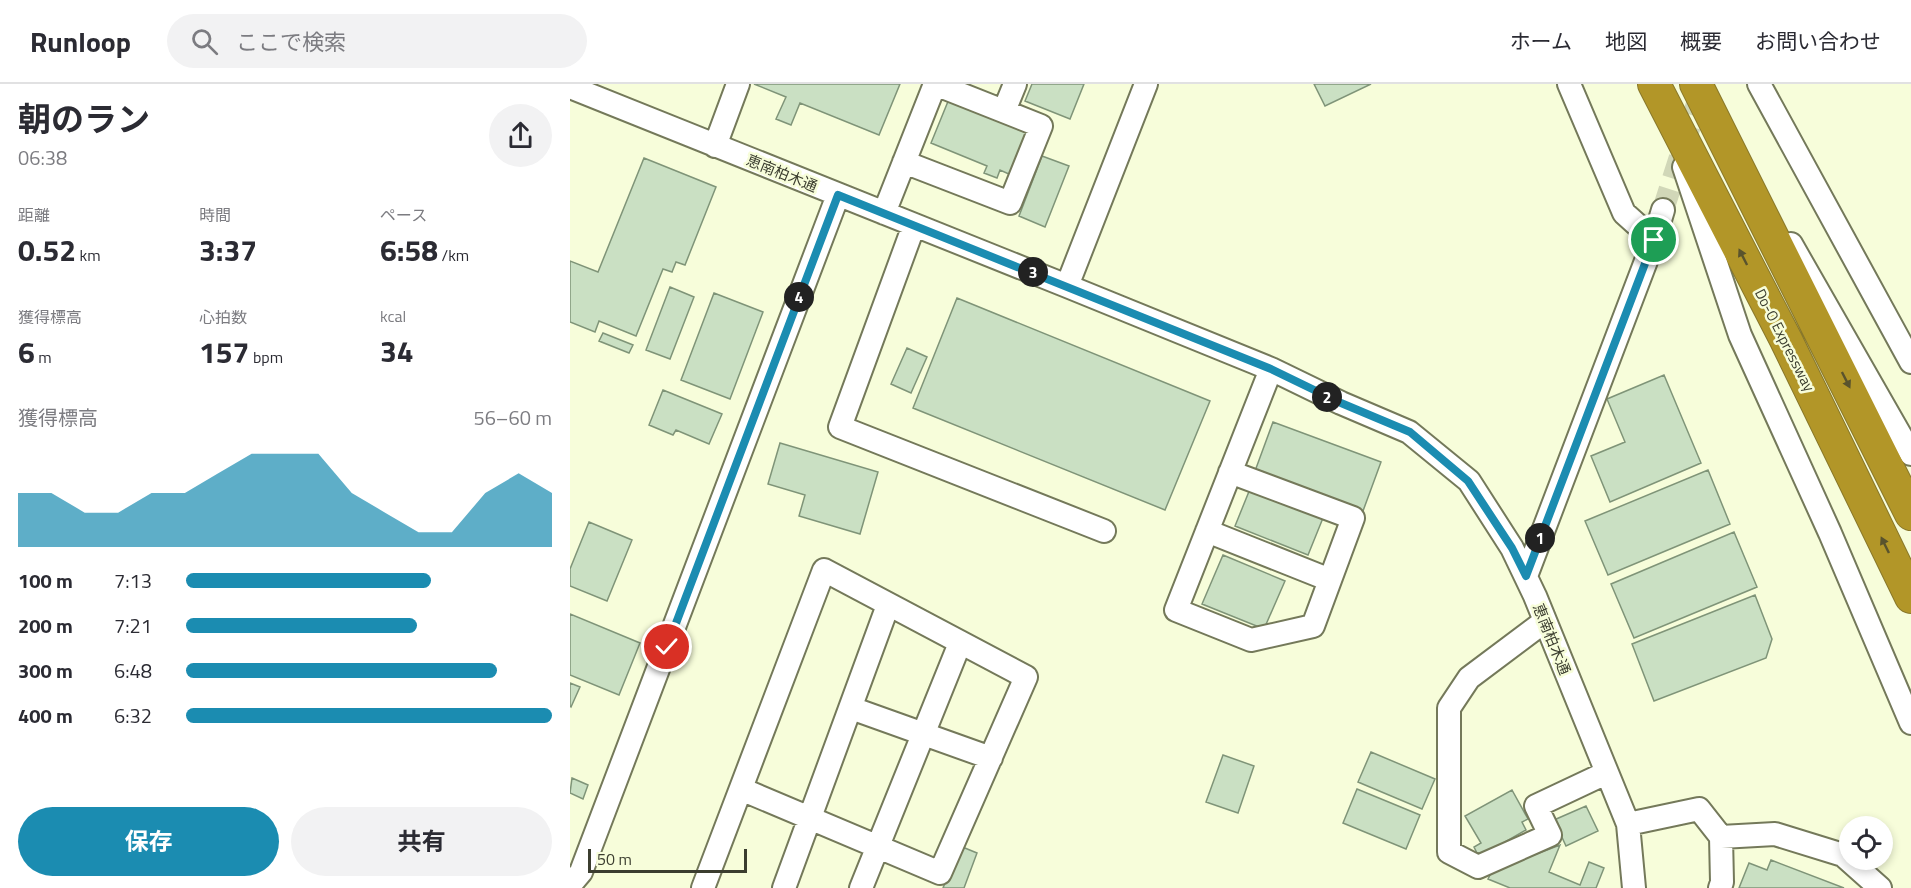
<!DOCTYPE html>
<html lang="ja">
<meta charset="utf-8">
<style>
:root{--surface:#fff;--page:#f2f2f3;--text:#2b2b33;--muted:#7c7c81;--line:#e1e1e2;--accent:#1b8cb1}
body{margin:0;font-family:"Titillium Web","Noto Sans JP",sans-serif;background:var(--page);color:var(--text);height:100vh;display:flex;flex-direction:column;font-size:22px;white-space:nowrap}
*{box-sizing:border-box;margin:0}
p{font-size:20px;color:var(--muted)}
.icon{flex:none;width:33px;height:33px;fill:none;stroke:currentColor;stroke-width:2;stroke-linecap:round;stroke-linejoin:round}
.map{position:relative;flex:1;overflow:hidden}
.panel{display:flex;flex-direction:column;background:var(--surface);width:570px}
.panel>*{flex:none}
.buttons{position:absolute;left:1269px;top:732px;display:grid;gap:12px}
.buttons a{display:grid;place-items:center;width:54px;height:54px;border-radius:50%;background:var(--surface);box-shadow:0 3px 9px #0003;font-size:30px}
.scale{position:absolute;left:18px;bottom:15px;width:159px;box-sizing:border-box;padding-left:6px;border:3px solid #3b3d2f;border-top:0;font-size:16px;line-height:21px;white-space:nowrap;color:#3b3d2f;-webkit-text-stroke:4px #f7fdda;paint-order:stroke}
.pin{position:absolute;display:grid;place-items:center;width:51px;height:51px;color:#fff;margin:-26px;border:3px solid #fff;border-radius:50%;box-shadow:0 2px 6px #0007}
.km{position:absolute;width:30px;height:30px;margin:-15px;border-radius:50%;background:#222;color:#fff;font-size:16px;line-height:30px;text-align:center}
.round{display:grid;place-items:center;flex:none;width:63px;height:63px;border-radius:32px;background:var(--page)}
.summary{display:flex;align-items:center;justify-content:space-between;height:102px;padding:0 18px}
h1{font-size:33px;font-weight:700;line-height:45px}
.figures{display:grid;grid-template-columns:repeat(3,1fr);gap:9px;height:102px;padding:6px 18px}
.figures div{display:grid;align-content:center}
.figures b{font-size:30px;font-weight:700}
.figures small{font-size:16px;font-weight:400}
.figures p{font-size:16px}
.chart{height:168px;padding:12px 18px}
.chart p{display:flex;justify-content:space-between}
.chart svg{width:100%;height:108px;margin-top:6px;fill:var(--accent);opacity:.7}
.button{display:flex;gap:12px;margin-top:auto;padding:12px 18px}
.button a{flex:1;height:69px;border-radius:36px;background:var(--accent);color:#fff;font-size:24px;font-weight:700;line-height:69px;text-align:center}
.button a+a{background:var(--page);color:var(--text)}
ul{padding:0 18px;list-style:none;font-size:20px}
li{display:grid;grid-template-columns:96px 72px 1fr;align-items:center;height:45px}
li i{height:15px;border-radius:8px;background:var(--accent)}
header{display:flex;align-items:center;gap:36px;box-sizing:border-box;height:84px;padding:0 30px;background:var(--surface);border-bottom:2px solid var(--line)}
header strong{font-size:28px}
nav{display:flex;gap:33px;margin-inline-start:auto;font-size:21px}
.search{width:420px;height:54px;background:var(--page);display:flex;align-items:center;gap:15px;box-sizing:border-box;padding:0 21px;border-radius:33px;color:var(--muted);font-size:22px}
main{display:flex;flex:1;min-height:0}
.map>svg:first-child{display:block}
</style>
<header>
<strong>Runloop</strong>
<div class="search"><svg class="icon" aria-label="search" viewBox="0 0 24 24"><circle cx="10" cy="10" r="6"/><path d="M15 15l6 6"/></svg>ここで検索</div>
<nav><a>ホーム</a><a>地図</a><a>概要</a><a>お問い合わせ</a></nav>
</header>
<main>
<section class="panel">
<div class="summary"><div><h1>朝のラン</h1><p>06:38</p></div><a class="round"><svg class="icon" aria-label="share" viewBox="0 0 24 24"><path d="M12 15V3M7 8l5-5 5 5M5 13v7h14v-7"/></svg></a></div>
<div class="figures">
<div><p>距離</p><b>0.52<small> km</small></b></div>
<div><p>時間</p><b>3:37</b></div>
<div><p>ペース</p><b>6:58<small> /km</small></b></div>
</div>
<div class="figures">
<div><p>獲得標高</p><b>6<small> m</small></b></div>
<div><p>心拍数</p><b>157<small> bpm</small></b></div>
<div><p>kcal</p><b>34</b></div>
</div>
<div class="chart"><p><span>獲得標高</span>56–60 m</p>
<svg viewBox="0 0 160 44" preserveAspectRatio="none"><path d="M0 44V22L10 22L20 30L30 30L40 22L50 22L60 14L70 6L80 6L90 6L100 22L110 30L120 38L130 38L140 22L150 14L160 22V44z"/></svg>
</div>
<ul>
<li><b>100 m</b>7:13<i style="width:67%"></i></li>
<li><b>200 m</b>7:21<i style="width:63%"></i></li>
<li><b>300 m</b>6:48<i style="width:85%"></i></li>
<li><b>400 m</b>6:32<i style="width:100%"></i></li>
</ul>
<div class="button"><a>保存</a><a>共有</a></div>
</section>
<div class="map">
<svg width="1341" height="804" viewBox="0 0 1341 804">
<rect width="100%" height="100%" fill="#f7fdda"/>
<path fill="#cae0c3" stroke="#7f9478" stroke-width="1.5" d="M 184,0 L 330,0 L 309,51 L 230,19 L 221,41 L 206,35 L 216,13 Z
M 462,0 L 514,0 L 500,35 L 455,17 Z
M 744,0 L 801,0 L 755,22 Z
M 379,15 L 459,47 L 441,91 L 430,86 L 427,94 L 414,89 L 417,82 L 361,59 Z
M 472,72 L 499,82 L 475,143 L 449,132 Z
M 74,74 L 146,103 L 115,181 L 106,178 L 102,188 L 93,185 L 66,252 L 29,237 L 25,248 L 0,238 L 0,177 L 28,188 Z
M 100,203 L 124,213 L 100,275 L 76,266 Z
M 144,209 L 193,228 L 160,315 L 111,296 Z
M 387,214 L 640,317 L 595,426 L 343,324 Z
M 33,249 L 63,261 L 59,269 L 29,257 Z
M 337,264 L 357,273 L 341,309 L 321,300 Z
M 1094,291 L 1131,379 L 1040,418 L 1021,372 L 1055,358 L 1037,315 Z
M 93,306 L 152,330 L 139,360 L 106,346 L 103,351 L 79,341 Z
M 703,338 L 811,378 L 793,427 L 685,387 Z
M 210,359 L 308,388 L 290,450 L 229,432 L 235,411 L 198,400 Z
M 1138,386 L 1160,440 L 1038,491 L 1015,437 Z
M 680,405 L 753,434 L 738,471 L 665,442 Z
M 19,438 L 62,456 L 37,517 L 0,502 L 0,485 Z
M 1164,448 L 1187,503 L 1064,554 L 1041,500 Z
M 653,471 L 715,497 L 694,545 L 632,520 Z
M 1185,511 L 1202,555 L 1196,574 L 1084,617 L 1062,560 Z
M 0,530 L 70,559 L 49,611 L 0,591 Z
M 0,599 L 10,603 L 1,623 L 0,622 Z
M 801,668 L 865,695 L 852,725 L 788,698 Z
M 653,671 L 684,682 L 668,729 L 636,718 Z
M 2,694 L 18,701 L 13,715 L 0,709 Z
M 787,705 L 850,731 L 836,765 L 773,739 Z
M 942,706 L 958,735 L 952,738 L 956,746 L 909,773 L 904,763 L 911,759 L 895,732 Z
M 1016,722 L 1028,747 L 996,762 L 984,736 Z
M 990,761 L 979,788 L 1010,801 L 1019,778 L 1034,784 L 1026,804 L 940,804 L 918,795 L 922,787 Z
M 390,762 L 407,769 L 394,804 L 373,804 Z
M 1201,776 L 1274,804 L 1169,804 L 1179,779 L 1197,786 Z"/>
<g fill="none" stroke-linecap="round" stroke-linejoin="round">
<path stroke="#d1d7b8" stroke-width="22" stroke-dasharray="22 11" stroke-linecap="butt" d="M 1093,126 L 1133,1"/>
<defs>
<path id="minor" d="M 999,0 L 1054,129 L 1084,156
M 1189,0 L 1341,278
M 0,3 L 497,202 L 701,285 L 771,319 L 839,348 L 899,397 L 942,464 L 965,512 L 1058,740 L 1064,804
M 434,27 L 445,0
M 145,62 L 168,0
M 1114,83 L 1170,251 L 1260,449 L 1341,639
M 314,129 L 365,0 L 471,42 L 440,119 L 334,78
M 344,141 L 270,343 L 534,447
M 1221,160 L 1341,370
M 497,202 L 576,0
M 660,388 L 783,434 L 743,542 L 681,556 L 606,526 L 701,285
M 637,447 L 760,496
M 956,492 L 1084,156 L 1093,126
M 975,537 L 899,594 L 879,624 L 879,768 L 908,783 L 980,751 L 966,722 L 1036,689
M 281,624 L 421,674
M 1058,740 L 1129,725 L 1151,753 L 1152,798 L 1150,804
M 1151,753 L 1205,750 L 1273,771 L 1310,804
M 0,801 L 11,788 L 268,111
M 133,804 L 254,486 L 456,593 L 370,789 L 171,705
M 214,804 L 318,521
M 291,804 L 390,559"/>
<path id="highway" d="M 1084,0 L 1216,256 L 1341,513
M 1126,0 L 1341,430"/>
</defs>
<use href="#minor" stroke="#74795a" stroke-width="26"/>
<use href="#highway" stroke="#88772a" stroke-width="34"/>
<use href="#minor" stroke="#fff" stroke-width="22"/>
<use href="#highway" stroke="#b29628" stroke-width="32"/>
</g>
<defs><path id="oneway-solid" d="M-6-.8H1V-3.2L6.5 0L1 3.2V.8H-6Z" transform="scale(1.5)"/></defs>
<g fill="#59532d">
<use href="#oneway-solid" transform="translate(1173 173) rotate(-117)"/>
<use href="#oneway-solid" transform="translate(1276 296) rotate(63)"/>
<use href="#oneway-solid" transform="translate(1315 461) rotate(-116)"/>
</g>
<g fill="none" stroke-linecap="round" stroke-linejoin="round">
<defs>
<path id="route" d="M 97,563 L 268,111 L 701,285 L 771,319 L 840,348 L 898,397 L 942,464 L 956,492 L 1084,156"/>
</defs>
<use href="#route" stroke="#fff" stroke-width="12"/>
<use href="#route" stroke="#1b8cb1" stroke-width="8"/>
</g>
<g text-anchor="middle" dominant-baseline="central" stroke-width="5" stroke-linejoin="round" paint-order="stroke">
<g font-size="15" fill="#3b3d2f" stroke="#f7fdda">
<text transform="translate(212 89) rotate(22)">恵南柏木通</text>
<text transform="translate(1215 256) rotate(63)">Do-O Expressway</text>
<text transform="translate(982 555) rotate(68)">恵南柏木通</text>
</g>
</g>
</svg>
<div class="buttons">
<a><svg class="icon" aria-label="locate" viewBox="0 0 24 24"><circle cx="12" cy="12" r="6"/><path d="M12 2v4M12 18v4M2 12h4M18 12h4"/></svg></a>
</div>
<div class="scale">50 m</div>
<div class="pin" style="left:1084px;top:156px;background:#1e9e55"><svg class="icon" aria-label="arrive" viewBox="0 0 24 24"><path d="M6 21V4h12l-3 4 3 4H6"/></svg></div>
<div class="pin" style="left:97px;top:563px;background:#d93025"><svg class="icon" aria-label="check" viewBox="0 0 24 24"><path d="M5 12l5 5 9-10"/></svg></div>
<b class="km" style="left:970px;top:454px">1</b>
<b class="km" style="left:757px;top:313px">2</b>
<b class="km" style="left:463px;top:188px">3</b>
<b class="km" style="left:229px;top:213px">4</b>
</div>
</main>
